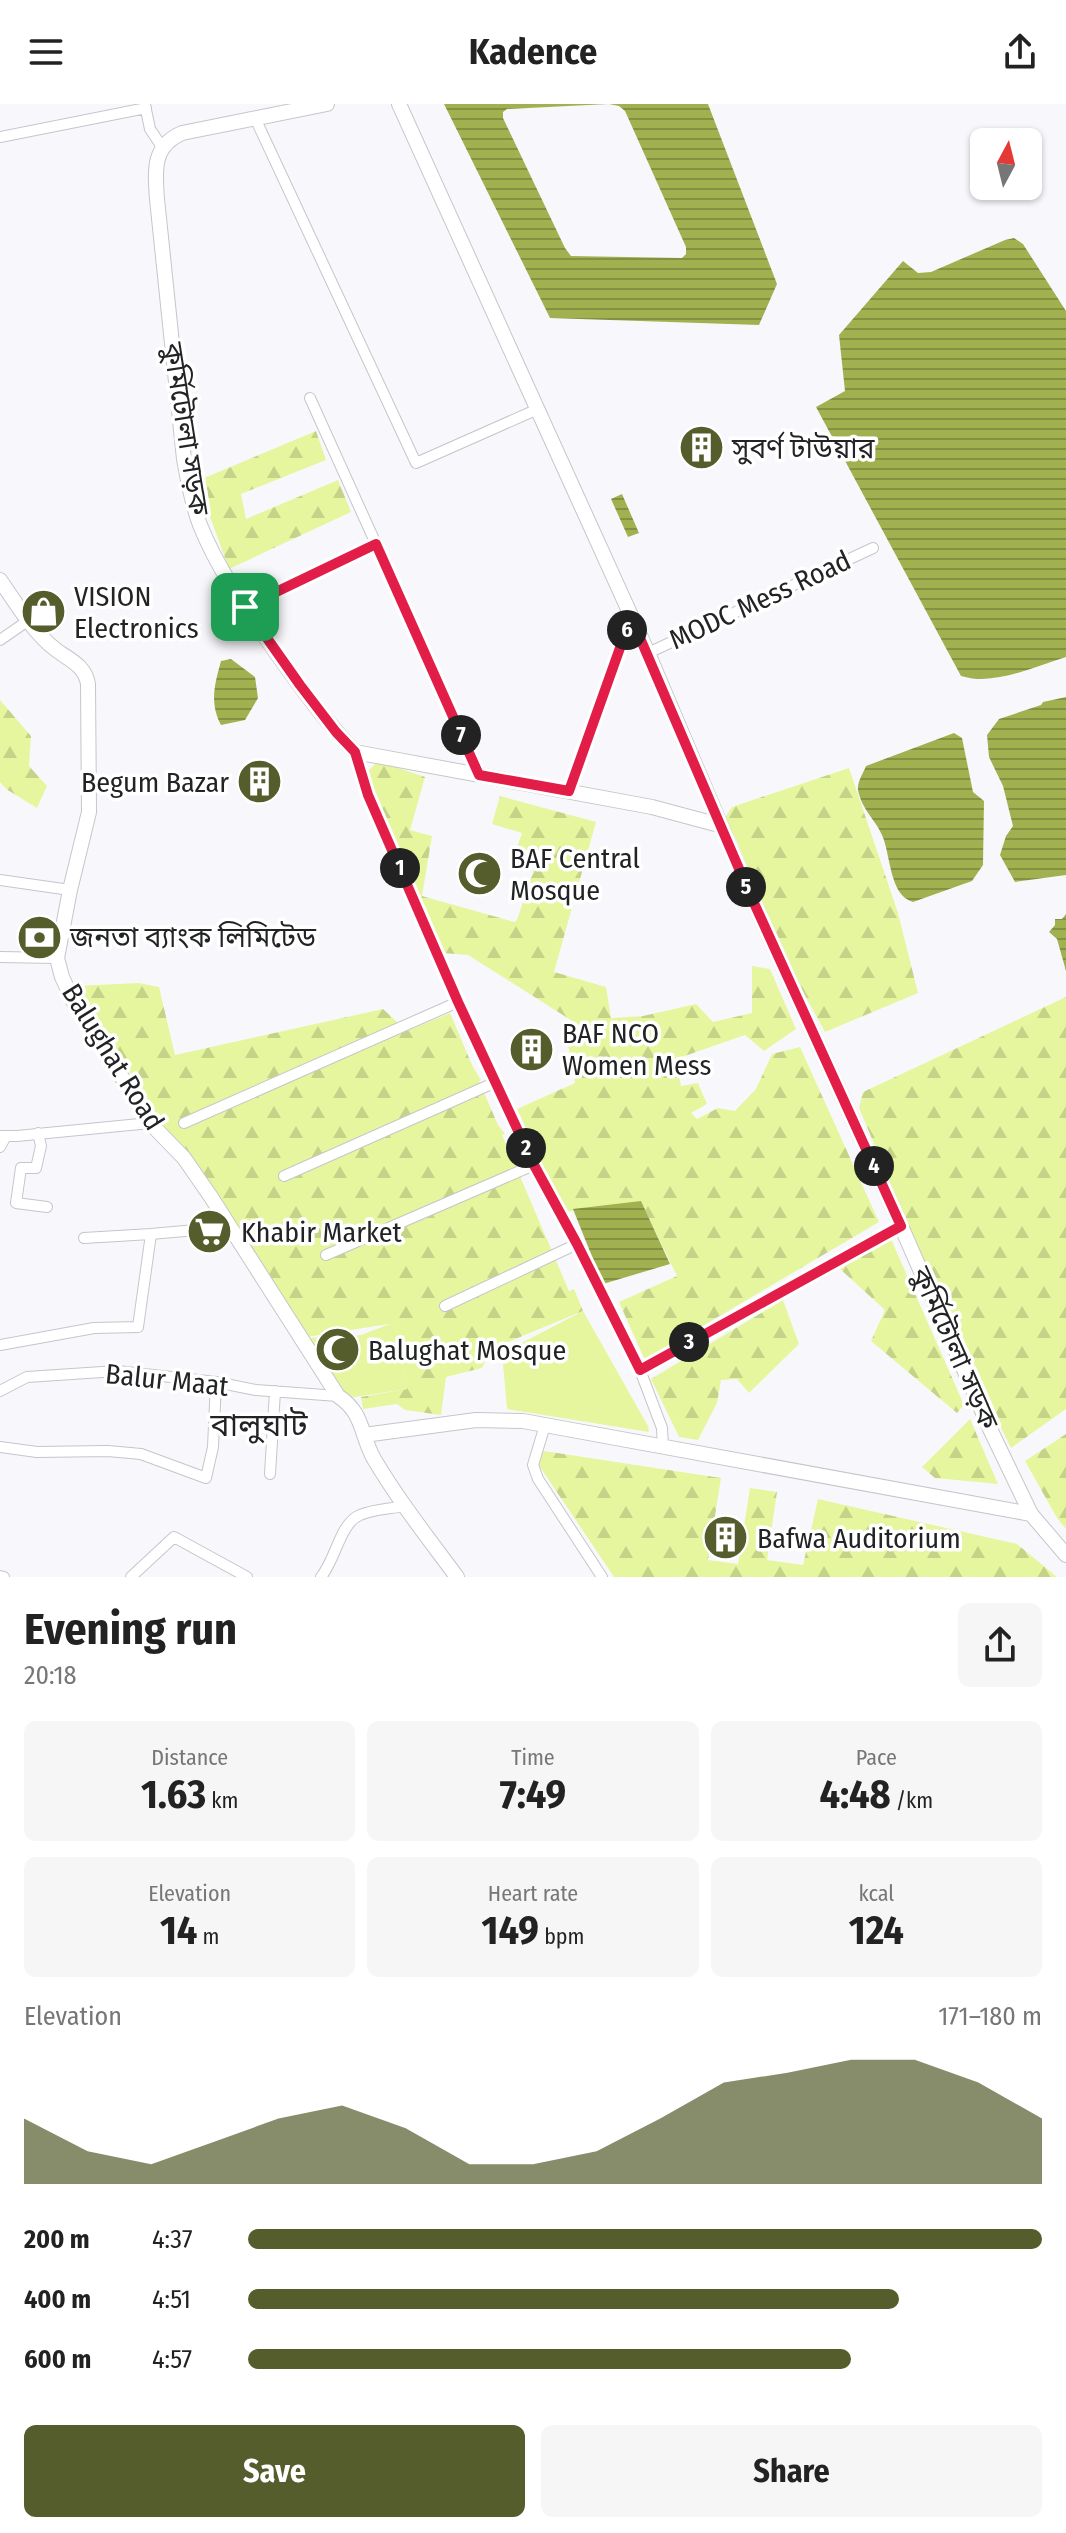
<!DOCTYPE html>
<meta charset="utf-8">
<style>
:root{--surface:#fff;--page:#f6f6f6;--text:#222;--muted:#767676;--accent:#555d2c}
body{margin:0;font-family:"Fira Sans Condensed","Noto Sans Bengali",sans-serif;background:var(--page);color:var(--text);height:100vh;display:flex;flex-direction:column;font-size:30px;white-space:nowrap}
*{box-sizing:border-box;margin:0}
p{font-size:26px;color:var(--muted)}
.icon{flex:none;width:44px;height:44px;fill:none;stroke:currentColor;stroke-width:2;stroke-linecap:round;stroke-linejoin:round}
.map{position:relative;height:1473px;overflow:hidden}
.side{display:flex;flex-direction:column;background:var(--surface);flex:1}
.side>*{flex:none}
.needle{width:52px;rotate:7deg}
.controls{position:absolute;left:970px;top:24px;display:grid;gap:16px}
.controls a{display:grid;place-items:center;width:72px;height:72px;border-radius:12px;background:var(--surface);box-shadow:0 2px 6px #0004;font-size:40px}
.pin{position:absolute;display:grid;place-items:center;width:68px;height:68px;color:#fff;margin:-34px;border-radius:16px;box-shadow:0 4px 12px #0006}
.km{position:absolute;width:40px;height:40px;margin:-20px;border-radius:50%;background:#222;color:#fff;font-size:22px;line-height:40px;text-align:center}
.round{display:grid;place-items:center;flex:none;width:84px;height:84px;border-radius:12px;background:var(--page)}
.headline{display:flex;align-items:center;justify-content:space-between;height:136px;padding:0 24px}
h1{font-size:44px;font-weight:700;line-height:60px}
.metrics{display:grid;grid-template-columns:repeat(3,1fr);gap:12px;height:136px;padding:8px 24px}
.metrics div{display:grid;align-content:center;border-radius:12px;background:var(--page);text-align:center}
.metrics b{font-size:40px;font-weight:700}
.metrics small{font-size:22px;font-weight:400}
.metrics p{font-size:22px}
.chart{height:224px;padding:16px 24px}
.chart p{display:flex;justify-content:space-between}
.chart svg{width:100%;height:144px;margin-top:8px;fill:var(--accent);opacity:.7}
.cta{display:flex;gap:16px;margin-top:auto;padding:16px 24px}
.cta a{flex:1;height:92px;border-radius:12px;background:var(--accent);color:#fff;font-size:32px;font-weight:700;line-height:92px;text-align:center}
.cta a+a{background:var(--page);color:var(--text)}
ul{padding:0 24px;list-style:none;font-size:26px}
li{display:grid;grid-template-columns:128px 96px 1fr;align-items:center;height:60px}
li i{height:20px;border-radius:10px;background:var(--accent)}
header{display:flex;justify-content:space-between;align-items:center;height:104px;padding:0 24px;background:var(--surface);font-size:36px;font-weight:700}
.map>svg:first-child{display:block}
</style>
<header><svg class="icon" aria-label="menu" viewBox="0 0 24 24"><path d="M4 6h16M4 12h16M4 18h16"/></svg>Kadence<svg class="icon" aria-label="share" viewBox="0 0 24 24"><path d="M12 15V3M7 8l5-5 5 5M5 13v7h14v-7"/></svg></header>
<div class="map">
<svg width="1066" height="1473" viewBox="0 0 1066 1473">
<defs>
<pattern id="forest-firs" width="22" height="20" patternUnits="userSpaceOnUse" patternTransform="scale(2)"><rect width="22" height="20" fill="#e6f69e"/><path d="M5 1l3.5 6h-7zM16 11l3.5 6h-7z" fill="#c5d388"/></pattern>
<pattern id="water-rules" width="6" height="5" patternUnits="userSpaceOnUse" patternTransform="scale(2)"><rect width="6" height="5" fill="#a2b150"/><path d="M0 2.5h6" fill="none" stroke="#849042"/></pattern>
</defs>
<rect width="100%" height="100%" fill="#f8f8fc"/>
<path fill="url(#forest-firs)" d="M 316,327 L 326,356 L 241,390 L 246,415 L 338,376 L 351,408 L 229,465 L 197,377 Z
M 0,596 L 31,632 L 29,662 L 47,682 L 37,704 L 6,685 L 0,678 Z
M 378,657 L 425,673 L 410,726 L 432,732 L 422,792 L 514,818 L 517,816 L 539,750 L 517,743 L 522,729 L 492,720 L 500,692 L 596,718 L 554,868 L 606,883 L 611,914 L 643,912 L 696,900 L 713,918 L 752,909 L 752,862 L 770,865 L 796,925 L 764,947 L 745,931 L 676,955 L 681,982 L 698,979 L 707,1000 L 691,1009 L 697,1015 L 718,1004 L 735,1007 L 756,985 L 772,950 L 800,943 L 879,1118 L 645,1256 L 619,1198 L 677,1172 L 641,1098 L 564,1108 L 517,1005 L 575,979 L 567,935 L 585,925 L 468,851 L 443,849 L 364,671 Z
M 849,664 L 898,809 L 918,889 L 825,928 L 784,853 L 736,735 L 724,715 L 732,703 Z
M 139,879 L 159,883 L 175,951 L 383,905 L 407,927 L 450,909 L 472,961 L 481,976 L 479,977 L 498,1021 L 505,1030 L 502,1031 L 508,1045 L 512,1044 L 519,1061 L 516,1063 L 569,1187 L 574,1185 L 583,1207 L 491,1245 L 482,1264 L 446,1273 L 441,1311 L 405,1306 L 397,1300 L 363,1305 L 361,1293 L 407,1285 L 395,1219 L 301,1234 L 74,882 Z
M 1066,893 L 1066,1305 L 1011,1344 L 946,1212 L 859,1004 L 863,988 Z
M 891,1135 L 964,1301 L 957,1309 L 871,1237 L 885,1206 L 840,1165 Z
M 783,1196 L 799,1240 L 749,1289 L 737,1275 L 721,1276 L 717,1299 L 698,1336 L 679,1333 L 651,1275 Z
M 970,1315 L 998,1380 L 935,1374 L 922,1363 Z
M 1066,1330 L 1066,1425 L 1057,1414 L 1025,1357 Z
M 544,1347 L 721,1374 L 708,1456 L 738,1460 L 750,1384 L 777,1388 L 767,1456 L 803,1461 L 818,1395 L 1017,1440 L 1057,1473 L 614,1473 L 536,1357 Z"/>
<path fill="#e6f69e" d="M 583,1207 L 648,1322 L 649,1328 L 507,1305 L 502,1249 Z
M 395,1218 L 407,1285 L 348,1294 L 327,1265 L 309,1234 L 361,1231 Z"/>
<path fill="url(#water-rules)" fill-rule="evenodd" d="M 444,0 L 708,0 L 777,180 L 759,221 L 550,214 ZM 609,0 L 619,2 L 625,7 L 686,143 L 686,150 L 682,154 L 571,152 L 565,144 L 503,14 L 503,8 L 507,5 Z
M 1014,134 L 1023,140 L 1066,207 L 1066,553 C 1033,563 995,582 961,572 L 816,303 L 845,287 L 839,231 L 903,157 L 918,169 L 931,168 L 1005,136 Z
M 622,390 L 639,429 L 628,433 L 611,395 Z
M 231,555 L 255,573 L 258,594 L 245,616 L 221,621 C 209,599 215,579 221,557 Z
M 1066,593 L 1066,771 L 1015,778 L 1000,751 L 1006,732 L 1013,722 L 1003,682 L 989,653 L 987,631 L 999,615 L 1041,601 L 1043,598 Z
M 954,629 L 962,634 L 973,688 L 984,697 L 983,761 L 972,777 L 913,798 C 889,791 891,751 882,731 C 875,715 862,706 858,686 C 857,678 863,670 866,662 Z
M 1066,810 L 1066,867 L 1057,835 L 1049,828 L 1055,821 L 1055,815 L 1062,815 Z
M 641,1097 L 670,1160 L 603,1180 L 573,1105 Z"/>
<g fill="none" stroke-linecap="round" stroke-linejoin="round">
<defs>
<path id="street" d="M 145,1 L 150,25 L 162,43
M 255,14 L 416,359 L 538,305
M 0,33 L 146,4
M 310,294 L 376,440
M 245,503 L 376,440 L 479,671
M 0,536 L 29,516
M 648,549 L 873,444
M 355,648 L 368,691 L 458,898 L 534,1061 L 577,1140 L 640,1266 L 662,1324 L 663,1343
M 569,687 L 631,513
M 0,776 L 70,786
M 0,853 L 57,854
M 184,1019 L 458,898
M 38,1029 L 41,1042 L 36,1064 L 21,1064 L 16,1099 L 47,1103
M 0,1032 L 17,1032 L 150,1019
M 0,1043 L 6,1032
M 284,1072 L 496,978
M 84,1134 L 151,1130
M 326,1151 L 534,1061
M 445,1202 L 577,1140
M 0,1241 L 94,1224 L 138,1223 L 151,1130 L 229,1123
M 640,1266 L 901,1122
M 0,1287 L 27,1273 L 117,1267 L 216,1278 L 256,1286 L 338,1292
M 545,1321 L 533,1361 L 538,1375 L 602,1473
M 0,1343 L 37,1348 L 108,1347 L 141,1350 L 206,1374 L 213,1343 L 216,1278
M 270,1370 L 275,1287
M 0,1472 L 4,1473
M 131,1473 L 174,1433 L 247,1473
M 321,1473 C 336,1455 340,1419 360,1411 C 374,1405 390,1405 404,1402"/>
<path id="secondary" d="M 327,0 L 182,29 C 152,42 155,67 157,95 L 184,355 C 188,378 192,400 200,421 C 218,466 248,508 275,547 C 300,582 325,617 355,648 L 652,703 L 719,721
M 399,0 L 648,549 L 749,788 L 901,1122 L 991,1327 L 1031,1410 L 1066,1451
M 0,476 C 16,499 33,528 55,545 C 69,556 85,561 88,580 L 89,708 L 70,786 L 57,854 L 62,873 L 75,901 L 99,936 L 150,1019 L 184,1054 L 211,1093 L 338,1292 C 364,1309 360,1330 374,1355 C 399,1397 428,1434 457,1473
M 364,1331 L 476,1316 L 523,1317 L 1031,1410"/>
</defs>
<use href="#street" stroke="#c5c6c9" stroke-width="12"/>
<use href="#secondary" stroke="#c5c6c9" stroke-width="16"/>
<use href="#street" stroke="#fff" stroke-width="10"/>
<use href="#secondary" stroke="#fff" stroke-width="14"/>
</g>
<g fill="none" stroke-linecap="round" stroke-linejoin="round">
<defs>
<path id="route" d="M 376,440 L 479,671 L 569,687 L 631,513 L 749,788 L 901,1122 L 640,1266 L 577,1140 L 534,1061 L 458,898 L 368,691 L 355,648 L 336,628 L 300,581 L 245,503 Z"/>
</defs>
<use href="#route" stroke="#fff" stroke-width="16"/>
<use href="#route" stroke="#e11d48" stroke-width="10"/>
</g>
<defs>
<symbol id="building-disc" viewBox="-11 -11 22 22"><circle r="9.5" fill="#555d2c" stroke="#fff"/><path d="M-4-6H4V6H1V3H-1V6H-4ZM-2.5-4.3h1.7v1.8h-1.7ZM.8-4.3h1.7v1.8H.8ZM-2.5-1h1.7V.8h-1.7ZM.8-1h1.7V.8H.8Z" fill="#fff"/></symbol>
<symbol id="shop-disc" viewBox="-11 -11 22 22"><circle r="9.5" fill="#555d2c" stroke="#fff"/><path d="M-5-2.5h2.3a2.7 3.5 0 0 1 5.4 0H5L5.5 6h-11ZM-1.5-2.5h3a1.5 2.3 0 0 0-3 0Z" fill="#fff"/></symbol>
<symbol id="mosque-disc" viewBox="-11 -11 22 22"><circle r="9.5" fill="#555d2c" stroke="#fff"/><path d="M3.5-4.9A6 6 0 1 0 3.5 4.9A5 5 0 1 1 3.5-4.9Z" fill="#fff"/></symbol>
<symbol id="bank-disc" viewBox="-11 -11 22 22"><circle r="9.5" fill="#555d2c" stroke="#fff"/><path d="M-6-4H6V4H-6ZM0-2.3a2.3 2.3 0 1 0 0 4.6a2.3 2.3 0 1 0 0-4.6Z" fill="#fff"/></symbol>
<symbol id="supermarket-disc" viewBox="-11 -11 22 22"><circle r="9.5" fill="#555d2c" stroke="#fff"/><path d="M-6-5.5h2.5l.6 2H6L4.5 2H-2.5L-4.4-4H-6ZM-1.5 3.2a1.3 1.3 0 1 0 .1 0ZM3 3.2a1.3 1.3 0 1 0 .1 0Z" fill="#fff"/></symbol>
</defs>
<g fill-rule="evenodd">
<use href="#building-disc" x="676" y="318" width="51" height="51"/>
<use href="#shop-disc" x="18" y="482" width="51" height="51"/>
<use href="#building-disc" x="234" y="652" width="51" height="51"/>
<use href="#mosque-disc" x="454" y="744" width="51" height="51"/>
<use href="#bank-disc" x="14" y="808" width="51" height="51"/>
<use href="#building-disc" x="506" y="920" width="51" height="51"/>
<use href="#supermarket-disc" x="184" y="1102" width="51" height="51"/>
<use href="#mosque-disc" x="312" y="1220" width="51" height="51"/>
<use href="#building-disc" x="700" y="1408" width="51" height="51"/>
</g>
<g text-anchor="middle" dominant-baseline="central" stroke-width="7" stroke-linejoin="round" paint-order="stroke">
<g font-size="28" fill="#222324" stroke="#fff">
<text transform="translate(186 325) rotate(81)">কুর্মিটোলা সড়ক</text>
<text transform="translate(760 496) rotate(-25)">MODC Mess Road</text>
<text transform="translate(113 953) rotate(58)">Balughat Road</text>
<text transform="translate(955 1244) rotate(66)">কুর্মিটোলা সড়ক</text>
<text transform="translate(167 1276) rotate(6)">Balur Maat</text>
</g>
<g font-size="28" fill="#222324" stroke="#fff" text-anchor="start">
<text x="732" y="344">সুবর্ণ টাউয়ার</text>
<text x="74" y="492">VISION<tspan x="74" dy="32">Electronics</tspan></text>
<text x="229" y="678" text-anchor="end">Begum Bazar</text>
<text x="510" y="754">BAF Central<tspan x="510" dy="32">Mosque</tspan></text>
<text x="70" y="833">জনতা ব্যাংক লিমিটেড</text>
<text x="562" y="929">BAF NCO<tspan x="562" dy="32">Women Mess</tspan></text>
<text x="241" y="1128">Khabir Market</text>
<text x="368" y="1246">Balughat Mosque</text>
<text x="757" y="1434">Bafwa Auditorium</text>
</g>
<g font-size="32" fill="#222324" stroke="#fff">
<text x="259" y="1321">বালুঘাট</text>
</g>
</g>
</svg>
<div class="controls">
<a><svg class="needle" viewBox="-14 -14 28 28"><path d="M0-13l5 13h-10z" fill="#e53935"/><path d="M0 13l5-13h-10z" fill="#767676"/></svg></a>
</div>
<div class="pin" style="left:245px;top:503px;background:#1e9e55"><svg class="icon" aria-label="arrive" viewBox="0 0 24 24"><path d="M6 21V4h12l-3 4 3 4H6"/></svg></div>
<b class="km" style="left:400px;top:764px">1</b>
<b class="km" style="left:526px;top:1044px">2</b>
<b class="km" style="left:689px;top:1238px">3</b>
<b class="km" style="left:874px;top:1062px">4</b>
<b class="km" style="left:746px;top:783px">5</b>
<b class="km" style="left:627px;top:526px">6</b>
<b class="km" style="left:461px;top:631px">7</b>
</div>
<section class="side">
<div class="headline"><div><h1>Evening run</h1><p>20:18</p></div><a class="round"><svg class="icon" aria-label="share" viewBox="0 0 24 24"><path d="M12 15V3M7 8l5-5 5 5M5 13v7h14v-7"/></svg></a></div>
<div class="metrics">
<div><p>Distance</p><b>1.63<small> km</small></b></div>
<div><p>Time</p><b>7:49</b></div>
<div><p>Pace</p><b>4:48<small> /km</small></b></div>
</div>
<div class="metrics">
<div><p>Elevation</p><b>14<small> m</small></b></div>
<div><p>Heart rate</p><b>149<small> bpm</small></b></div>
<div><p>kcal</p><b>124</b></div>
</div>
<div class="chart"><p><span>Elevation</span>171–180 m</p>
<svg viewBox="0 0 160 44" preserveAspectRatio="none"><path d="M0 44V24L10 34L20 38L30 31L40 24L50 20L60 27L70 38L80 38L90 34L100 24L110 13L120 10L130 6L140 6L150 13L160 24V44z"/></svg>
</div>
<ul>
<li><b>200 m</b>4:37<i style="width:100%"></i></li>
<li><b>400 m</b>4:51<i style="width:82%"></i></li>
<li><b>600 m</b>4:57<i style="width:76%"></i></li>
</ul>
<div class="cta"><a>Save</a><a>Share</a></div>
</section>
